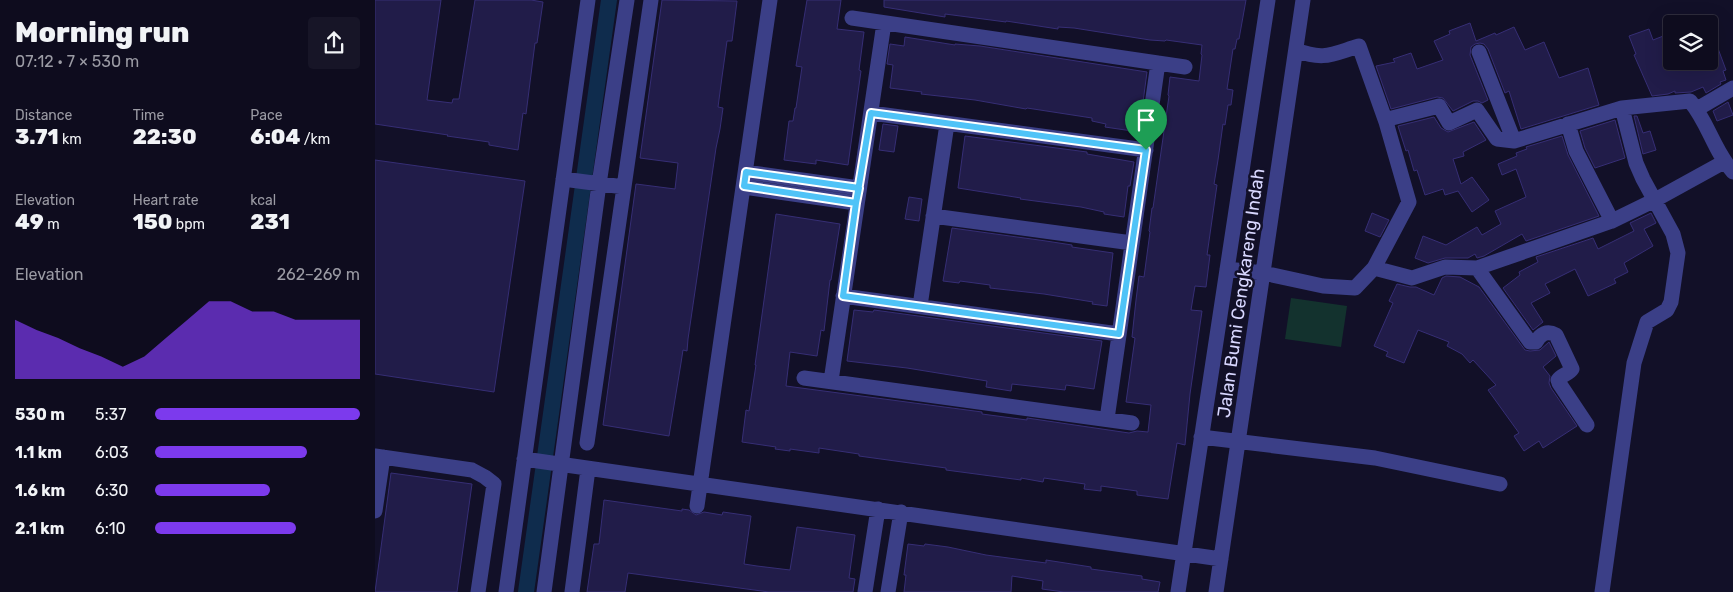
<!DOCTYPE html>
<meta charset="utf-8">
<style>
:root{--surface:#0e0c1e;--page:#171527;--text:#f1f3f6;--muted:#9b9ba4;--line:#2e2c3c;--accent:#7c3aed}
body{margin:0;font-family:Rubik,sans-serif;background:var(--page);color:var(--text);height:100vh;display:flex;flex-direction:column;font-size:19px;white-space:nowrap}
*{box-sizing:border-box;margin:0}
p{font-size:16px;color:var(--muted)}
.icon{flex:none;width:28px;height:28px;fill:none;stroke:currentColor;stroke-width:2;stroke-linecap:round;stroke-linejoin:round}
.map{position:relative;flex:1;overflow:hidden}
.drawer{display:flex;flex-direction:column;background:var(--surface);width:375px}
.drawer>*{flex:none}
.tools{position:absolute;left:1288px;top:15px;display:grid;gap:10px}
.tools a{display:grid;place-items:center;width:55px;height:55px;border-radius:5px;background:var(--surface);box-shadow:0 5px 20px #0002,0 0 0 1px var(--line);font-size:25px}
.pin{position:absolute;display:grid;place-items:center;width:42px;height:42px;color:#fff;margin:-51px -21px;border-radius:50% 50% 50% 0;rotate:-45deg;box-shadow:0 0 5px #0007}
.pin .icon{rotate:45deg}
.round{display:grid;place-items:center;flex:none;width:52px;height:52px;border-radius:5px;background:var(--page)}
.headline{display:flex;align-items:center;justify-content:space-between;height:85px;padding:0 15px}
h1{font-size:28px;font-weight:800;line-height:38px}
.metrics{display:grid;grid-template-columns:repeat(3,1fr);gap:8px;height:85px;padding:5px 15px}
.metrics div{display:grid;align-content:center}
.metrics b{font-size:21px;font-weight:800}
.metrics small{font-size:14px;font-weight:400}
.metrics p{font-size:14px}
.chart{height:140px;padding:10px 15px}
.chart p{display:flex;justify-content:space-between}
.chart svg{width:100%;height:90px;margin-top:5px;fill:var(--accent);opacity:.7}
ul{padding:0 15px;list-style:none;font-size:16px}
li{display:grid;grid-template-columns:80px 60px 1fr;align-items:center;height:38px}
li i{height:12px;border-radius:6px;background:var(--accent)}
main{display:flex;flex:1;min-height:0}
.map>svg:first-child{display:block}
</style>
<main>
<section class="drawer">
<div class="headline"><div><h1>Morning run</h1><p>07:12 · 7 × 530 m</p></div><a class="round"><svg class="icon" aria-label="share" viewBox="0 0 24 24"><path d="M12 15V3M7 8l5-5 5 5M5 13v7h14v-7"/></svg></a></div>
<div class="metrics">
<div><p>Distance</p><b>3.71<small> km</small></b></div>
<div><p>Time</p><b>22:30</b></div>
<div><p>Pace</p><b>6:04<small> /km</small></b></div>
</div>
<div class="metrics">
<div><p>Elevation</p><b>49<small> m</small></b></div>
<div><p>Heart rate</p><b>150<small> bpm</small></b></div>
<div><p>kcal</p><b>231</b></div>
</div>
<div class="chart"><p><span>Elevation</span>262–269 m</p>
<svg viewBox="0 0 160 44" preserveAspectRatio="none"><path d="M0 44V15L10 20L20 24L30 29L40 33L50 38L60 33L70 24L80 15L90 6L100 6L110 11L120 11L130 15L140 15L150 15L160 15V44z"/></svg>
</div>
<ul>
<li><b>530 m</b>5:37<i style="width:100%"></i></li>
<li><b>1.1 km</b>6:03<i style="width:74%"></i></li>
<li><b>1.6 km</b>6:30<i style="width:56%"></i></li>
<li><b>2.1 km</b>6:10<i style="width:69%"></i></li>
</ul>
</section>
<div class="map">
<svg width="1358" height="592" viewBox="0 0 1358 592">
<rect width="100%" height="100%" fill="#121028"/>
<path fill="#13322e" d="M 916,298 L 972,306 L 966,347 L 910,339 Z"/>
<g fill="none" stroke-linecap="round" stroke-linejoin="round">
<path stroke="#0f2c4d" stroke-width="16" d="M 151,592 L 234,0"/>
</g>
<path fill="#211c49" stroke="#362e75" d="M 0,0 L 66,0 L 52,100 L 77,103 L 78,99 L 84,99 L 100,0 L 156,0 L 168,2 L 162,43 L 160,43 L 151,114 L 148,113 L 143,150 L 114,145 L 114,142 L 72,136 L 73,135 L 0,124 Z
M 287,0 L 362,1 L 357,41 L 352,41 L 347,77 L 343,107 L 348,108 L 345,129 L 341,148 L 313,339 L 312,351 L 308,350 L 306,363 L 294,436 L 228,425 L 261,184 L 300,189 L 303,163 L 265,158 Z
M 432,0 L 466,0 L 462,29 L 489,32 L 484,70 L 486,71 L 473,165 L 441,160 L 441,164 L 409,160 L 414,121 L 418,121 L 420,108 L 421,108 L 427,67 L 421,66 Z
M 509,0 L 871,0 L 864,39 L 862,39 L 860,49 L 858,49 L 852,89 L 858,90 L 856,105 L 853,105 L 850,125 L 848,124 L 843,160 L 839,184 L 842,185 L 832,255 L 835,255 L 831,287 L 820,286 L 816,310 L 827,311 L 815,394 L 810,445 L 802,443 L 793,499 L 762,495 L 762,491 L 726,486 L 726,491 L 709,489 L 710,484 L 669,478 L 668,482 L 646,478 L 646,480 L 571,470 L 571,468 L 484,456 L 484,454 L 444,448 L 444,453 L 415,449 L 415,451 L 400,449 L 401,447 L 367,442 L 371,410 L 374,411 L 381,365 L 380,365 L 401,214 L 465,224 L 456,280 L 455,280 L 449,331 L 446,330 L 442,356 L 415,352 L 411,386 L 607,412 L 607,414 L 652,420 L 652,418 L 754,433 L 762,431 L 773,432 L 776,405 L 751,402 L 760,338 L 757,337 L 761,300 L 764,276 L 769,277 L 775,232 L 774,231 L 777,208 L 778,208 L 794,96 L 793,95 L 795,77 L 824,81 L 827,55 L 826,54 L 827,45 L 791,40 L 790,41 L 775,40 L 699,28 L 683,27 L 683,29 L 631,21 L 631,22 L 570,14 L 570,17 L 509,7 Z
M 1095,23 L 1101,41 L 1120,33 L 1121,35 L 1139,27 L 1150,50 L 1169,42 L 1184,78 L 1213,68 L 1224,105 L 1146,129 L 1134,91 L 1130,93 L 1113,49 L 1109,44 L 1105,43 L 1100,44 L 1096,47 L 1095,55 L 1113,100 L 1107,103 L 1103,101 L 1098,101 L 1078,111 L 1068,98 L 1062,97 L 1016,109 L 1001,66 L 1020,62 L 1018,59 L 1036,53 L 1042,69 L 1068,60 L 1059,41 L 1075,34 L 1074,31 Z
M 1335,27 L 1351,70 L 1348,71 L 1351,80 L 1345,82 L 1346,84 L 1331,93 L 1328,87 L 1316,92 L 1300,93 L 1300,91 L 1293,94 L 1277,96 L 1259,55 L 1261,54 L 1254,36 L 1274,29 L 1278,40 L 1296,33 L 1296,61 L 1300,61 L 1302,67 L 1318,61 L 1334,61 Z
M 530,37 L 580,45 L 580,44 L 605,46 L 772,72 L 764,132 L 730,127 L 731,124 L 717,121 L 717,118 L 652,108 L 651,109 L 600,100 L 546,94 L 547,92 L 515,88 L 518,65 L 512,64 L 515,44 L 529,46 Z
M 1353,102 L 1358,115 L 1342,121 L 1338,111 Z
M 1259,116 L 1262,116 L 1268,133 L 1275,131 L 1281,150 L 1268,154 Z
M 1059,117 L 1066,128 L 1073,132 L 1099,122 L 1111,140 L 1088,152 L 1089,156 L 1078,159 L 1086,184 L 1097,177 L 1114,200 L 1097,212 L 1083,191 L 1070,195 L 1068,189 L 1050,195 L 1042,170 L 1039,171 L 1033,150 L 1031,151 L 1023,126 Z
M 1240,120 L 1250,158 L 1220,168 L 1210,148 L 1205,131 Z
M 508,124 L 523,126 L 519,152 L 504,150 Z
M 590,136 L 712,152 L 712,154 L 759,162 L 755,186 L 753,186 L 749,217 L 729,214 L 729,212 L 706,207 L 645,199 L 646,198 L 583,188 Z
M 1187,136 L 1193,155 L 1224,216 L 1151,241 L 1147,234 L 1109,256 L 1102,258 L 1100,254 L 1093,258 L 1070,258 L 1053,263 L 1040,258 L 1048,236 L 1071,245 L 1102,227 L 1107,235 L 1126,224 L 1120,211 L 1151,197 L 1141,169 L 1127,175 L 1123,164 L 1142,156 L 1141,153 L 1152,149 L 1151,147 Z
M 0,160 L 150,181 L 119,392 L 0,374 Z
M 534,197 L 547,199 L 544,221 L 530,219 Z
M 997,213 L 1014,220 L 1005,237 L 990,231 Z
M 1276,213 L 1281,223 L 1269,229 L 1278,246 L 1249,263 L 1253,272 L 1239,279 L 1241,283 L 1213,296 L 1200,269 L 1170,284 L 1175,293 L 1156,303 L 1168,322 L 1158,330 L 1128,288 L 1145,275 L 1144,272 L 1163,262 L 1161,257 L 1218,238 L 1223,249 L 1259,231 L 1255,223 Z
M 577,228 L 671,241 L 697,245 L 697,247 L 738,253 L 732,306 L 717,304 L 718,302 L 669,294 L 615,288 L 615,285 L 585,281 L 584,283 L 568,281 Z
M 1071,276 L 1085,277 L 1104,287 L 1150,350 L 1155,351 L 1165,350 L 1174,342 L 1181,356 L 1168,367 L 1175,376 L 1174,383 L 1176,388 L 1202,426 L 1168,448 L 1164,441 L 1149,451 L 1139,436 L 1144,433 L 1113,390 L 1121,385 L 1098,360 L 1095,363 L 1087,354 L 1072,346 L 1074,342 L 1043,330 L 1029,363 L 1011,356 L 1013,352 L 999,346 L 1018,303 L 1014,301 L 1022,284 L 1035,287 L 1041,287 L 1059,295 L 1067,278 Z
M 479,310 L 498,312 L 499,310 L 727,341 L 719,389 L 691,385 L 690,390 L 637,384 L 636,391 L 611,387 L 612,381 L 532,368 L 472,361 Z
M 16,473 L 97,484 L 82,592 L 0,592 Z
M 229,500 L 307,511 L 307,509 L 314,510 L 321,515 L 329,512 L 347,515 L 348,512 L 376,516 L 369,564 L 382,566 L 415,570 L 422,527 L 480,535 L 474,578 L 480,579 L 478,592 L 394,592 L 253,573 L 250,592 L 212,592 L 219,544 L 224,544 Z
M 533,544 L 549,546 L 550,544 L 573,547 L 611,555 L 671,563 L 671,560 L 716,567 L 716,569 L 767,576 L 767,579 L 785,582 L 783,592 L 689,592 L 667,589 L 668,581 L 637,576 L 636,592 L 529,592 L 531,575 L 529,575 Z"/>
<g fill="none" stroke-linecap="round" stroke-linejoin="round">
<path stroke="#3b3f87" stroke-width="15" d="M 477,18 L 810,67
M 921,50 C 949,61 957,54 984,46 L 1011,122
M 1104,52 L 1139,141
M 1322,109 L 1358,88
M 496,113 L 771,150
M 1193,124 L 1201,151 L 1237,221
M 371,172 L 484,188
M 188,179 L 249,187
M 369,187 L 481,203
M 558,216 L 757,243
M 999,268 L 1037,278 L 1070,267 L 1102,268 L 1237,221 L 1280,200 L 1349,162
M 1102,268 L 1155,342 L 1161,342 C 1165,334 1172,330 1181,335 L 1197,369 C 1194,374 1186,375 1183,380 L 1184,383 L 1212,425
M 852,269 L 888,273 L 948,286 L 980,288 L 999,268 L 1034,202 L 1011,122 L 1017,118 L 1064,106 L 1074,123 L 1102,110 L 1122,139 L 1139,141 L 1247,108 L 1315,101 C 1333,122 1339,151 1358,172
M 468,296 L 744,334
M 545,306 L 572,124
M 429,378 L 757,423
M 456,381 L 509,23
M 732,419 L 783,63
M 826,437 L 1000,458 L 1125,484
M 212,443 L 276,0
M 0,456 L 97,470 L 110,477 L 119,484 L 103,592
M 149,459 L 846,559
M 322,506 L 395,0
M 0,511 L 8,457
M 131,592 L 213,0
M 169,592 L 224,184 L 252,0
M 197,592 L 213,469
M 490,592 L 503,509
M 513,592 L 526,512
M 803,592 L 893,0
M 841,592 L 928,0
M 1227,592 L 1259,363 L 1272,322 L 1292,310 L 1296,302 L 1303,253 L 1298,234 L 1268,179 L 1261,163 L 1247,108"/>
</g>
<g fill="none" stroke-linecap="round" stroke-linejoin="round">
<defs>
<path id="route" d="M 771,150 L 496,113 L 481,203 L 369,186 L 371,172 L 484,188 L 481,203 L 468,296 L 744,334 L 771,150"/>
</defs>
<use href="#route" stroke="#fff" stroke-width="10"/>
<use href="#route" stroke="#4fc3f7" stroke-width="6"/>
</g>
<g text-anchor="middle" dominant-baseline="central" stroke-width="5" stroke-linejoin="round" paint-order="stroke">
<g font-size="18" fill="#d8d7ff" stroke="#121028">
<text transform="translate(866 293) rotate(-82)">Jalan Bumi Cengkareng Indah</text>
</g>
</g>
</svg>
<div class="tools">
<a><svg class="icon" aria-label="layers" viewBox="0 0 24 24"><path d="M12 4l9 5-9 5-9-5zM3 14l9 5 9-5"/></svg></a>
</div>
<div class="pin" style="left:771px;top:150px;background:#1e9e55"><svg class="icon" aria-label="arrive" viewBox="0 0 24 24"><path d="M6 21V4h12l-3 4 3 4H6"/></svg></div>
</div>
</main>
